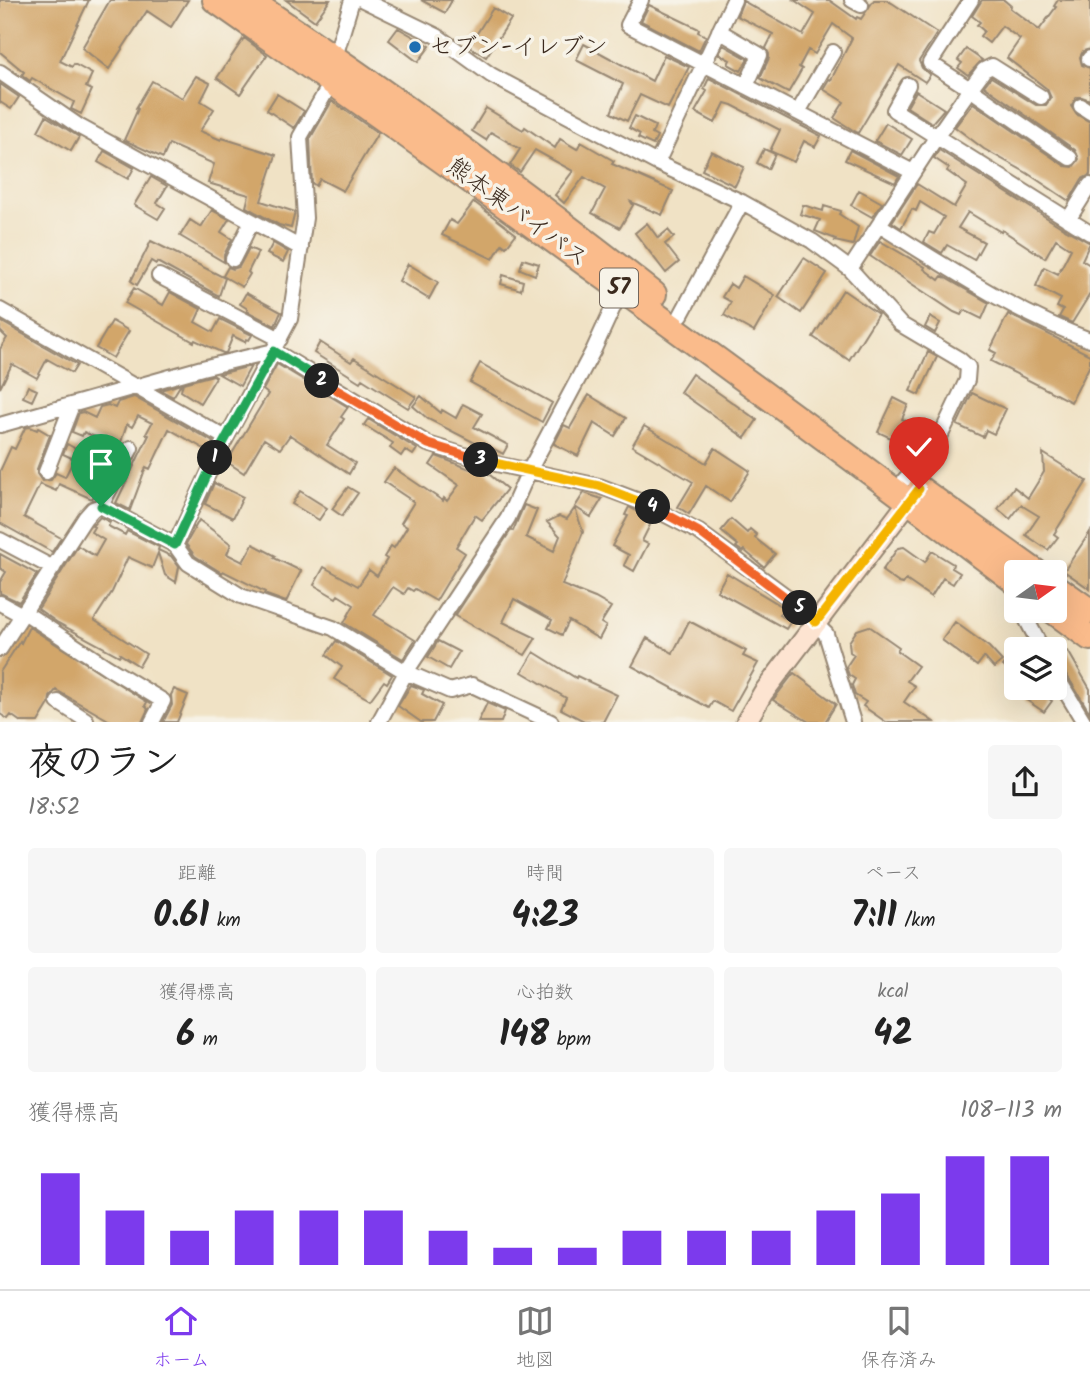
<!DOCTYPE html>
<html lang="ja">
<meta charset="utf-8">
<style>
:root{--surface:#fff;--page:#f6f6f6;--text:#222;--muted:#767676;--line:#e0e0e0;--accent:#7c3aed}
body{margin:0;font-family:Kalam,"Klee One",sans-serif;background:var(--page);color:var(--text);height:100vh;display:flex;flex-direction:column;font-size:26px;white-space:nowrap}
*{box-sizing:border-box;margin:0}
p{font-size:23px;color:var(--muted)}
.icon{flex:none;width:38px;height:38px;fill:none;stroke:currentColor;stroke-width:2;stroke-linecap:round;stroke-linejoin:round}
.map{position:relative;height:722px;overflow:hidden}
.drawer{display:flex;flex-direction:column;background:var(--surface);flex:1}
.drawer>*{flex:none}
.needle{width:46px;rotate:76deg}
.buttons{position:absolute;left:1004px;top:560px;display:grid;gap:14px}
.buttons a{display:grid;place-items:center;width:63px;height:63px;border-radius:7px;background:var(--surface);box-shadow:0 7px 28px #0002;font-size:35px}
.pin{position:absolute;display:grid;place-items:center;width:60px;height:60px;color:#fff;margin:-72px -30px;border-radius:50% 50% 50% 0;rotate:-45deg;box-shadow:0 0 7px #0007}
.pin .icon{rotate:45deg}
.km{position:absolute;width:35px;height:35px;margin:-18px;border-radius:50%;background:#222;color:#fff;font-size:19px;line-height:35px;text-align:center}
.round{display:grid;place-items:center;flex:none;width:74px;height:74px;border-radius:7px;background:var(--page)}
.overview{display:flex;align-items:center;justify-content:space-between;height:119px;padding:0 28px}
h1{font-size:38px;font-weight:600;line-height:52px}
.stats{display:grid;grid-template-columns:repeat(3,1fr);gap:10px;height:119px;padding:7px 28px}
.stats div{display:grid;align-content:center;border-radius:7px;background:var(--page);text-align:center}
.stats b{font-size:35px;font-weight:600}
.stats small{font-size:19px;font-weight:400}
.stats p{font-size:19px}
.chart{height:196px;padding:14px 28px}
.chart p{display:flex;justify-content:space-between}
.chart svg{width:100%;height:126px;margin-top:7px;stroke:var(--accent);stroke-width:6}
.dock{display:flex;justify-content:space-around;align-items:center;height:98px;border-top:2px solid var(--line);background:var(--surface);font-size:19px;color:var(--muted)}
.dock a{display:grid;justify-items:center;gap:4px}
.dock .current{color:var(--accent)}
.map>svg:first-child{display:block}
</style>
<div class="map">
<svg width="1090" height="722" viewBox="0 0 1090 722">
<rect width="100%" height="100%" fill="#f7f3e8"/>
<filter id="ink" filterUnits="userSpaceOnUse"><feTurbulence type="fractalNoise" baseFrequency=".0143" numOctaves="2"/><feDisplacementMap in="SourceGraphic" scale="14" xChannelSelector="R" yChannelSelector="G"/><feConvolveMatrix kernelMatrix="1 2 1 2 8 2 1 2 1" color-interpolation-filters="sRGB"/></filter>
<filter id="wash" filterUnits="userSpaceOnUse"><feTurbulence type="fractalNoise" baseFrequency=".00686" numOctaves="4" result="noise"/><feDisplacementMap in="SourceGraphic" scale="28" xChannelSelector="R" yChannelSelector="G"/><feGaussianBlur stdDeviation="1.57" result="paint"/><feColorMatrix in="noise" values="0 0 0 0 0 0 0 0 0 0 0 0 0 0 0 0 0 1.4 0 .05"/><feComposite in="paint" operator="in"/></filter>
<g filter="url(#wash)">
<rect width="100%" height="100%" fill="#f0e2c5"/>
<g id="blocks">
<path fill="#d2a66a" d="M 0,0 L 89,0 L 60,61 L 72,67 L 74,64 L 92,74 L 86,87 L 92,90 L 81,114 L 71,109 L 74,102 L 32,78 L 30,81 L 22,75 L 24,72 L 0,52 Z
M 110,0 L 188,0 L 171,27 L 147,11 L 109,69 L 82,48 Z
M 286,0 L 330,0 L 315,21 Z
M 421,0 L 452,0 L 445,13 Z
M 794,0 L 829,0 L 856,19 L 857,17 L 861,19 L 874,0 L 886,0 L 892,3 L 937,33 L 919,61 L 922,68 L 930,75 L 925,82 L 899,65 L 858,133 L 853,130 L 834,118 L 844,102 L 823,89 L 829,79 L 831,80 L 852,38 L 833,24 L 815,54 L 808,50 L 799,67 L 802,69 L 788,93 L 760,78 L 769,58 L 769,54 L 766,48 L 773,34 L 737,16 L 743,1 L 803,35 L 815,14 Z
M 982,0 L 1004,0 L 1011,6 L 1010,8 L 1039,30 L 1056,7 L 1054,6 L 1058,0 L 1090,0 L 1090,49 L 1083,51 L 1080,57 L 1082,65 L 1090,68 L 1090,100 L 1082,97 L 1077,97 L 1071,106 L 1076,114 L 1090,122 L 1090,175 L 1082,179 L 1069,201 L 1027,173 L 984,149 L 955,127 L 973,103 L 1065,166 L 1073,167 L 1079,159 L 1075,150 L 984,86 L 991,77 L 1036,105 L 1046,105 L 1051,98 L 1047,89 L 1007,58 L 1020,39 L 1002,26 L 989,43 L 980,36 L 984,31 L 977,25 L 980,22 L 972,16 Z
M 649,5 L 699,29 L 698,32 L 706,36 L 699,51 L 641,21 Z
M 493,8 L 511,19 L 486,57 L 469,46 Z
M 398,28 L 430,46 L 418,62 L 389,40 Z
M 244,38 L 267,55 L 240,94 L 217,78 Z
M 584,44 L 652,81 L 664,55 L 689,67 L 668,108 L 640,95 L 627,121 L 611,113 L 623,84 L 576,60 Z
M 723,45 L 748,59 L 741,71 L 728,64 L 730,60 L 719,54 Z
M 966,49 L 982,60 L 968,75 L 958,68 L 962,63 L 958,60 Z
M 196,76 L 210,83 L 201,101 L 214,109 L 200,131 L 221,140 L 222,138 L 276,155 L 261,201 L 295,212 L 291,228 L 279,225 L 246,207 L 249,195 L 208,183 L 214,164 L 169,144 L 163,158 L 124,140 L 138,109 L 136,108 L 152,81 L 182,98 Z
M 709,78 L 821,136 L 815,147 L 804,141 L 794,162 L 770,151 L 780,130 L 732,105 L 725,103 L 715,123 L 695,112 L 707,91 L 704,89 Z
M 0,84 L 19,97 L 11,109 L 0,102 Z
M 916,91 L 944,109 L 932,123 L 907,107 Z
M 277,94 L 304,111 L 294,128 L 267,110 Z
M 332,101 L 378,133 L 343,191 L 320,179 L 316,186 L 312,183 L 310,139 Z
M 486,108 L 523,130 L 525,127 L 555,148 L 560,139 L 577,149 L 581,142 L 614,161 L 612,164 L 673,191 L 662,215 L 631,202 L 633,205 L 620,228 L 592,213 L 605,189 L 584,177 L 564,203 L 555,195 L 573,171 L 535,150 L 520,172 L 510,165 L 520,149 L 491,132 L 486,140 L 472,131 Z
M 46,116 L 79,137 L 71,151 L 38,131 Z
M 635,116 L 655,126 L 652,134 L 657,137 L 653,145 L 638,138 L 640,134 L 629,128 Z
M 886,123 L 912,139 L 902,155 L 875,141 Z
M 764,149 L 775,154 L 768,169 L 757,163 Z
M 850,150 L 899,176 L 895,183 L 845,160 Z
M 939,150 L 1063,228 L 1090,243 L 1082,260 L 1090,265 L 1090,294 L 1072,323 L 1059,317 L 1063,310 L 1057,307 L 1061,299 L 1036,286 L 1044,267 L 1058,274 L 1071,249 L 1056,239 L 1045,258 L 1002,230 L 1001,232 L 968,212 L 958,228 L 984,242 L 974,260 L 947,245 L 942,253 L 924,242 L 929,232 L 934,234 L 944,217 L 920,202 L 916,211 L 912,209 L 901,228 L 892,222 L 917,184 L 954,207 L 967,185 L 947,171 L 949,168 L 934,158 Z
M 104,151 L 134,168 L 128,179 L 98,162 Z
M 711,151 L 744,167 L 735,186 L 702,170 Z
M 151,177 L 167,186 L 157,203 L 165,208 L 158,219 L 134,205 Z
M 859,190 L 882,203 L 872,217 L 851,205 Z
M 474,202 L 516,234 L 506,247 L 502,244 L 493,259 L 442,235 L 450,220 L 457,224 Z
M 803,205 L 823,211 L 824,206 L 841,211 L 839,214 L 858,227 L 853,245 L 835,241 L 836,239 L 815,231 L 820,220 L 800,214 Z
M 212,210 L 229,219 L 221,232 L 232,239 L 224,255 L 224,262 L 180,236 L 190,220 L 201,227 Z
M 647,223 L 658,238 L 668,230 L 674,237 L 665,244 L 679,262 L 666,273 L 635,233 Z
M 151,241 L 225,278 L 219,296 L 157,262 L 156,264 L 151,261 L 137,285 L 131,281 Z
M 880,241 L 925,267 L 924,269 L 939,280 L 942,276 L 989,303 L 982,319 L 964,310 L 961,315 L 954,312 L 870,256 Z
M 273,243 L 288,252 L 283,262 L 267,254 Z
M 249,248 L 258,252 L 248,272 L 250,274 L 242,287 L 223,276 L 228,267 L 233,269 L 239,267 Z
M 804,258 L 827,273 L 801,313 L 778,297 Z
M 523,259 L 539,264 L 535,275 L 520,269 Z
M 408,264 L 438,282 L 429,299 L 399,281 Z
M 503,275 L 523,281 L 521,290 L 501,284 Z
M 743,276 L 775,295 L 754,332 L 724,315 L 731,302 L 722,297 L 730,284 L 736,288 Z
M 134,288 L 163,305 L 170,292 L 201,309 L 195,322 L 213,332 L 220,319 L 252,335 L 249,340 L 246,339 L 245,342 L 233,336 L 226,353 L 223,353 L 195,340 L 194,342 L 125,303 Z
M 843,290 L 878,314 L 849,360 L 813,337 Z
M 246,293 L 281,312 L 275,326 L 247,311 L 248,309 L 240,304 Z
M 1008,314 L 1090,355 L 1090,365 L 1071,402 L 991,361 L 996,353 L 990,350 Z
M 930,317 L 940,323 L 935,333 L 925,327 Z
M 0,321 L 77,365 L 72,373 L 47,359 L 37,378 L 12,364 L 0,388 L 0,349 L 7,338 L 0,331 Z
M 112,321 L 129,331 L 113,358 L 96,348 Z
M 320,342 L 351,362 L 354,358 L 416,397 L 408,408 L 362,379 L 360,382 L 314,353 Z
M 928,352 L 937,357 L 919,395 L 910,391 Z
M 480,363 L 552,403 L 542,422 L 470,382 Z
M 277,364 L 348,407 L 341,417 L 344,419 L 327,445 L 355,463 L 349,474 L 290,435 L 280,449 L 264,439 L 244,473 L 227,462 L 268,394 L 263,390 Z
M 251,366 L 240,386 L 219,374 Z
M 692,374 L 757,420 L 745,438 L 680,392 Z
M 213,375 L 216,377 L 200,403 L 181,391 L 183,383 Z
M 181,384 L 173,397 L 160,390 Z
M 28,386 L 37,390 L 32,401 L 23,397 Z
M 972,393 L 1006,409 L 994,434 L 986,430 L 983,437 L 957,425 Z
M 589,395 L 626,418 L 615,436 L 594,423 L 578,456 L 554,444 L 564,425 L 570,428 Z
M 421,396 L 441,413 L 442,410 L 456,418 L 463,404 L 482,414 L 474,427 L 508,445 L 503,454 L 483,443 L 481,446 L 428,419 L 413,406 Z
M 134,397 L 213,442 L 208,451 L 169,429 L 150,469 L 146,467 L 130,510 L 116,503 L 149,435 L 146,434 L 152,423 L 138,416 L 132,427 L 127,424 L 119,448 L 84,432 L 82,436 L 72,432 L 79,413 L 83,412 L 95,418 L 100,407 L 108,405 L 115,408 L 118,402 Z
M 894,398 L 908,405 L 902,419 L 930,433 L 926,442 L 897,429 L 893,439 L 878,432 Z
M 368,419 L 417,449 L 413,455 L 405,450 L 401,456 L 390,448 L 393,443 L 364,425 Z
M 644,426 L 706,463 L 715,448 L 750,471 L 730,502 L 706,486 L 689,514 L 678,507 L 693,482 L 632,446 Z
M 30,427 L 37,430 L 38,428 L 50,435 L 37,469 L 37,474 L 42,481 L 51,480 L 56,473 L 65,477 L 74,459 L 63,454 L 67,444 L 92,458 L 97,466 L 108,470 L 92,499 L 59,484 L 56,491 L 40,484 L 24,517 L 61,538 L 52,552 L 0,523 L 0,471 L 11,447 L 15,449 L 25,428 Z
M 1043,453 L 1087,481 L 1054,534 L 1058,537 L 1048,550 L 1026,535 L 1039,516 L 1021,505 L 1010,519 L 998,509 L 1014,487 L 1028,498 L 1044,472 Z
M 436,456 L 470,469 L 485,471 L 507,489 L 482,520 L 475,515 L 456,547 L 465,553 L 436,601 L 415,589 L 413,591 L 408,588 L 404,594 L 393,587 L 374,615 L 415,640 L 403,659 L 344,623 L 354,605 L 338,595 L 336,598 L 314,585 L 324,567 L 358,586 L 369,570 L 377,576 L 387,559 L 384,557 L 391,546 L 394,548 L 407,527 L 401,523 L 414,502 L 384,482 L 394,468 L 443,501 L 444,498 L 447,501 L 459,485 L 430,465 Z
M 214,483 L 243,497 L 233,518 L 205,504 Z
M 348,487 L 358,493 L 342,516 L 332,509 Z
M 300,491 L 327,508 L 319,520 L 292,504 Z
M 584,493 L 602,499 L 591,517 L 575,507 Z
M 524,505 L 537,510 L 526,537 L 554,551 L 560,536 L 547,522 L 559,516 L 567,519 L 575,508 L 583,532 L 562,585 L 595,598 L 611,607 L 601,623 L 606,626 L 599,639 L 569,621 L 562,635 L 548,628 L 552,620 L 514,599 L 503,622 L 536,638 L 525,655 L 455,616 L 511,530 L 513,531 Z
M 629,507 L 653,519 L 642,541 L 648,544 L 634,571 L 624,565 L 629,555 L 612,546 L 628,516 L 625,515 Z
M 100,517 L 110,522 L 108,526 L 125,535 L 127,531 L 159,547 L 158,550 L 171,556 L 179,567 L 176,582 L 165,575 L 158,553 L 152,568 L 128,557 L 112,592 L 94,620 L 146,654 L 139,666 L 120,654 L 119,656 L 58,623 L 38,609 L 78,546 L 95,556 L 104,540 L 91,532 L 94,527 L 92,526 Z
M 731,519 L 747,533 L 750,529 L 757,535 L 755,538 L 775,554 L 764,567 L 744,550 L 743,552 L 736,547 L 738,545 L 721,531 Z
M 199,520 L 231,544 L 227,554 L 243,562 L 253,544 L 276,556 L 274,558 L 301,571 L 286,602 L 264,594 L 265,592 L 223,571 L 222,573 L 195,556 L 186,544 Z
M 1090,532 L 1090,589 L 1064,571 Z
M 904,547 L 925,562 L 932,551 L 953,564 L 952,568 L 960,573 L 953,584 L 943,578 L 931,597 L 906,580 L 903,584 L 899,583 L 882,571 L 898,548 Z
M 0,554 L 37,574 L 19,602 L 0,593 L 0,582 L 6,572 L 0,568 Z
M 727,573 L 783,607 L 779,615 L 791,621 L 786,629 L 717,591 Z
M 689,621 L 746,651 L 743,656 L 758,663 L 731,711 L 713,701 L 709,708 L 632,666 L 647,638 L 673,653 Z
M 955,622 L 989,647 L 1002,661 L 994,668 L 984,657 L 977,666 L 942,640 Z
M 869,626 L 899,647 L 897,651 L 918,666 L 907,681 L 915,686 L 904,702 L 934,722 L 886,722 L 863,706 L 866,702 L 855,695 L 852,685 L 855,679 L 849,675 L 846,667 L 854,655 L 850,652 L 849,642 L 857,630 Z
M 29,627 L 147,702 L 145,706 L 148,709 L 142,722 L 112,722 L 56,690 L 50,697 L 49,704 L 38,722 L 21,722 L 11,715 L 8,719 L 0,714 L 0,672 L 20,641 L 21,643 Z
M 336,641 L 392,675 L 387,683 L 384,681 L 370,700 L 334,679 L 342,667 L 326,655 Z
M 438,641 L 459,652 L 449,669 L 428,657 Z
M 1017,650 L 1017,678 L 1003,666 Z
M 1068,651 L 1090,689 L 1090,713 L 1063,669 L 1055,664 L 1055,657 Z
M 534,652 L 576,678 L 577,676 L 617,695 L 603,722 L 586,722 L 561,709 L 566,698 L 522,672 Z
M 794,673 L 836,704 L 825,722 L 809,722 L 773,700 Z
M 411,685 L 424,690 L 422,694 L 442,705 L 433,722 L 421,722 L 398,706 Z
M 174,689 L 188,695 L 177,722 L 163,722 L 172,705 L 171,695 Z
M 1032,689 L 1036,689 L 1052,701 L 1044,712 L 1025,699 Z
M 487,703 L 505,711 L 501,722 L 478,722 Z"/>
</g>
</g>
<g filter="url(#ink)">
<use href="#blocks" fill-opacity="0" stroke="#968672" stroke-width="2"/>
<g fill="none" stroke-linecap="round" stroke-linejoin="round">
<defs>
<path id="street" d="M 363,0 L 437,36 L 491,75 L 657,163 L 742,202 L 812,241 L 850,269 L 937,136 L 970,89 L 930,63 L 971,0
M 641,0 L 628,25 L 913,172
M 852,0 L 861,5
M 719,31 L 760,55 L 746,86
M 1089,59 L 1090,58
M 0,72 L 80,127 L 301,248
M 908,85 L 894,110 L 1090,233
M 1041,97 L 992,66 L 984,70 L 970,89 L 1070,158
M 1081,106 L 1090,112
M 798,112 L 833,52
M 657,163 L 734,0
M 1068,220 L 1090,185
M 879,225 C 947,267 1015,313 1090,340
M 233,259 L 252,221
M 850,269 L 900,324 L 959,359 L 968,367 L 967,380 L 929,460 L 905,479
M 159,276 L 280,339
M 0,310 L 226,438
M 681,315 L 742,202
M 0,425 L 202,368 L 274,351 L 428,444 L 487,462 L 599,486 L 639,501 L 699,532 L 790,599 L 826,634 L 853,722
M 101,457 L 122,465
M 46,472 L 72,405
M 101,506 L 131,448
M 0,540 L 53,568
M 175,545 L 216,457 L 290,319 L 305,218 L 300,137 L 332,81 L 335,57 L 352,0
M 0,603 L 22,615
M 1022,611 L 1042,649
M 24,612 L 107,667 L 163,701 L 152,722
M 0,649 L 85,518 L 93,509 L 101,506 L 175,545 L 188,563 L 241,596 L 333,628 L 406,672 L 450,691 L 472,685 L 551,722
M 1055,674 L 1084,722
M 58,702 L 86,720 L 85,722
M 379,722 L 406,672 L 508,518 L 529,471 L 594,349 L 621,290"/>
<path id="secondary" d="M 746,722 L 763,693 L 916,492"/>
<path id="highway" d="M 215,0 C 486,190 754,383 1017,583
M 249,0 C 388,92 523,191 654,294
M 920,489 L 1036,572
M 1055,586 L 1090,611
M 1053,611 L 1090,638"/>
</defs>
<use href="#street" stroke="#968672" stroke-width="18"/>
<use href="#secondary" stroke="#968672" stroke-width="23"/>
<use href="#highway" stroke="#968672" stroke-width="28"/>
<use href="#street" stroke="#fff" stroke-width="14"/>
<use href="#secondary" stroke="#fde4d1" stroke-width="19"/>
<use href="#highway" stroke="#fabb8b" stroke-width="24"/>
</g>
</g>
<g fill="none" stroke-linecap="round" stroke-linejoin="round" filter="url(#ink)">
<defs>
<path id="split-1" d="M 101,506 L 175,545 L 215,458"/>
<path id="split-2" d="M 215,458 L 274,351 L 322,381"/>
<path id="split-3" d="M 322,381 L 428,444 L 481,460"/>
<path id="split-4" d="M 481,460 L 599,486 L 653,507"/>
<path id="split-5" d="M 653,507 L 699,532 L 800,608"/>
<path id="split-6" d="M 800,608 L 816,622 L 919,489"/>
</defs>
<use href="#split-1" stroke="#fff" stroke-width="14"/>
<use href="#split-2" stroke="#fff" stroke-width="14"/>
<use href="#split-3" stroke="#fff" stroke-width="14"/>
<use href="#split-4" stroke="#fff" stroke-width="14"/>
<use href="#split-5" stroke="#fff" stroke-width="14"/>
<use href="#split-6" stroke="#fff" stroke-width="14"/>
<use href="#split-1" stroke="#22a559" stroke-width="9"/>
<use href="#split-2" stroke="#22a559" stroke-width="9"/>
<use href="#split-3" stroke="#f0652b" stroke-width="9"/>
<use href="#split-4" stroke="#f5b400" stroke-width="9"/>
<use href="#split-5" stroke="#f0652b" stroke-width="9"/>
<use href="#split-6" stroke="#f5b400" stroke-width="9"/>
</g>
<circle fill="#1f6fb2" stroke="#f7f3e8" stroke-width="2.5" cx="415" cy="47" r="7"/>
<g text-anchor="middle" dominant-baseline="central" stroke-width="7" stroke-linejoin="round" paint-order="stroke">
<rect fill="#f7f3e8" stroke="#73665b" stroke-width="2" x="600" y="268.5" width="38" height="39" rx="5"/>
<g font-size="23" font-weight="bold" fill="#3b2a1e">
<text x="619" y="288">57</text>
</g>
<g font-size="24" fill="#3b2a1e" stroke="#f7f3e8" text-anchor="start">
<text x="429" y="47">セブン-イレブン</text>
</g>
<g font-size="24" fill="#3b2a1e" stroke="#f7f3e8">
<text transform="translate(517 213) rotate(36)">熊本東バイパス</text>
</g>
</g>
</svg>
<div class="buttons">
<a><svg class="needle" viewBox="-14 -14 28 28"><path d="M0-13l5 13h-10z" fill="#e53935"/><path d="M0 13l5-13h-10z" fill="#767676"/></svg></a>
<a><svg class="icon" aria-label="layers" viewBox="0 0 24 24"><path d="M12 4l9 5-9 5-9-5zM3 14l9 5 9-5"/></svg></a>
</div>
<div class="pin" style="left:101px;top:506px;background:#1e9e55"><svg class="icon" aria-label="arrive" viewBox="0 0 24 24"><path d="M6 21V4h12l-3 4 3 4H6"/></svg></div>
<div class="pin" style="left:919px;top:489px;background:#d93025"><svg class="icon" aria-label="check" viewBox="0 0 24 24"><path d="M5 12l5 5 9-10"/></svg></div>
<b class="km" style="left:215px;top:458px">1</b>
<b class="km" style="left:322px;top:381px">2</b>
<b class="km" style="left:481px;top:460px">3</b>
<b class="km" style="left:653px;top:507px">4</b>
<b class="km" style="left:800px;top:608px">5</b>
</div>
<section class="drawer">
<div class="overview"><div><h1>夜のラン</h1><p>18:52</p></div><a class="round"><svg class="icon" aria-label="share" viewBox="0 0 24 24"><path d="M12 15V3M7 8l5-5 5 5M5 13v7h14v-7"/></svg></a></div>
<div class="stats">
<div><p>距離</p><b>0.61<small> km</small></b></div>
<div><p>時間</p><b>4:23</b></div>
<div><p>ペース</p><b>7:11<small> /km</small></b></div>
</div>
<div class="stats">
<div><p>獲得標高</p><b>6<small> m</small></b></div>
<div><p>心拍数</p><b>148<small> bpm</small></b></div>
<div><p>kcal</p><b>42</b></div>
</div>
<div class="chart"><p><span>獲得標高</span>108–113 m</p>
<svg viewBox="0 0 160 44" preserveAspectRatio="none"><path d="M5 44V12M15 44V25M25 44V32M35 44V25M45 44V25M55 44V25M65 44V32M75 44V38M85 44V38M95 44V32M105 44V32M115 44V32M125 44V25M135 44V19M145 44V6M155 44V6"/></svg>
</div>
</section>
<nav class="dock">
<a class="current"><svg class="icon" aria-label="home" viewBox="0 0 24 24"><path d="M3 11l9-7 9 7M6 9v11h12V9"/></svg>ホーム</a>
<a><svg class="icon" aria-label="map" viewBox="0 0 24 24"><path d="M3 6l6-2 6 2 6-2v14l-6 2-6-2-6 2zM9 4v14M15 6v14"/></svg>地図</a>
<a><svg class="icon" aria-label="saved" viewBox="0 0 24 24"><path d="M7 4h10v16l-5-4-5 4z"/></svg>保存済み</a>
</nav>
